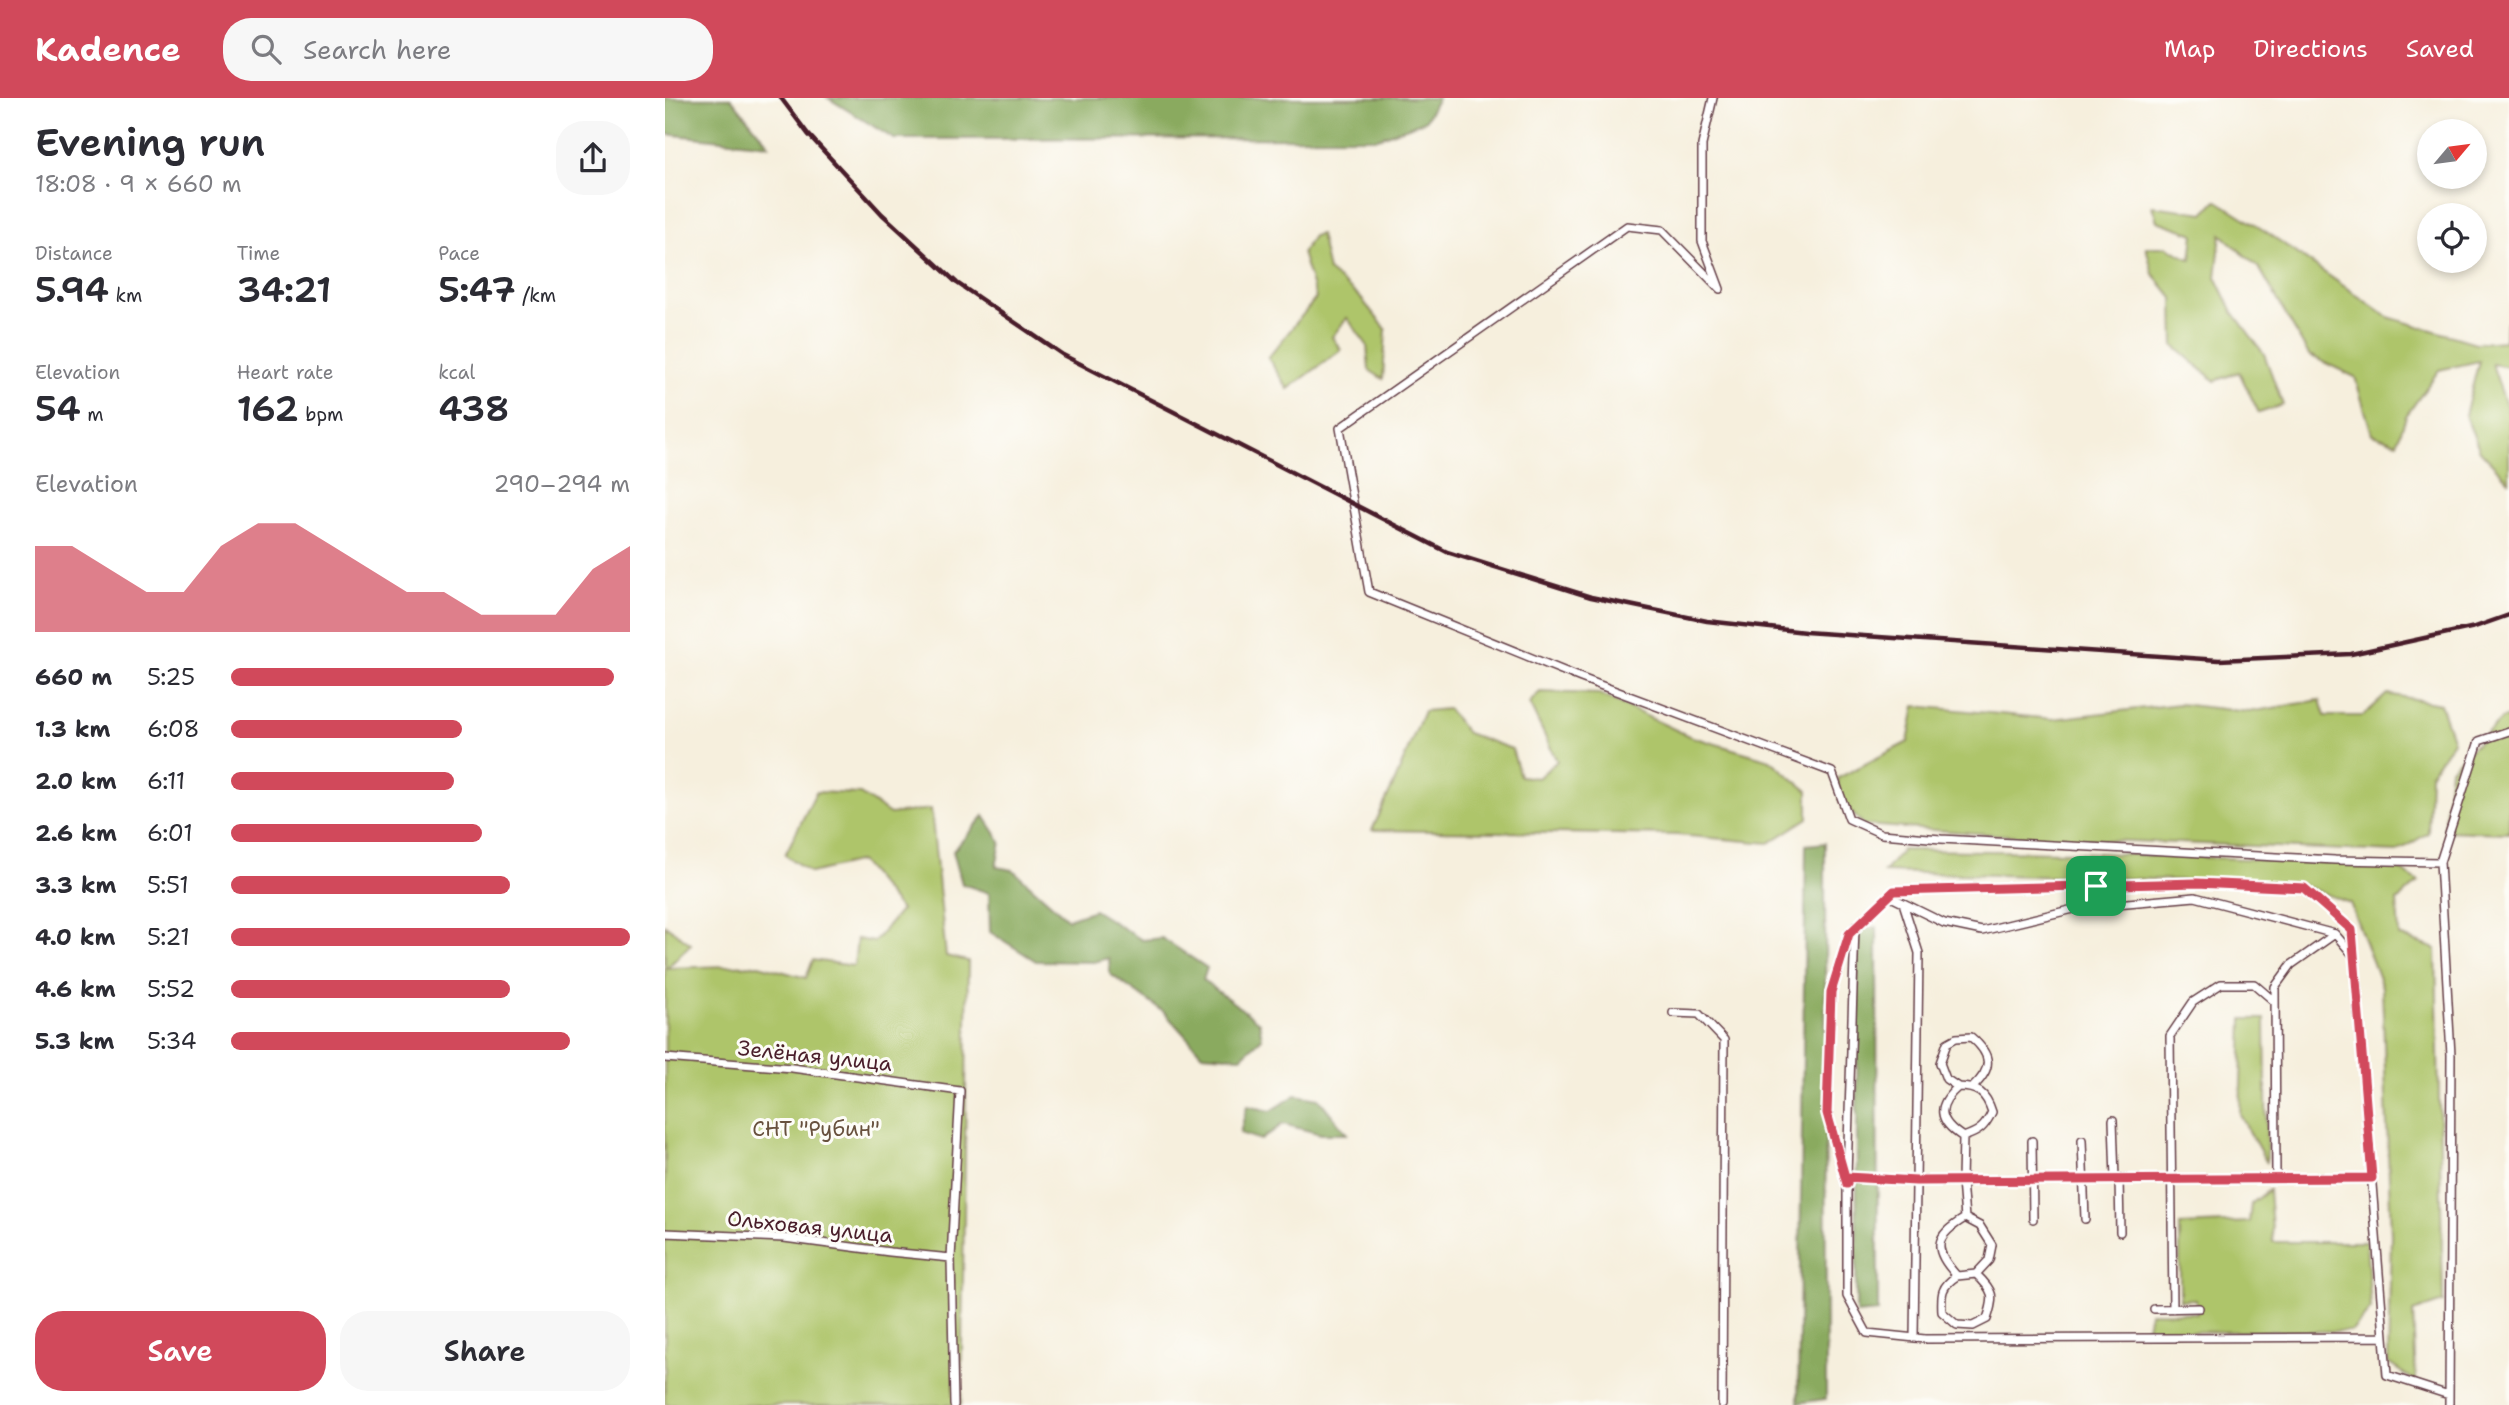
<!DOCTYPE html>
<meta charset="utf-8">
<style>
:root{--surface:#fff;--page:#f7f7f7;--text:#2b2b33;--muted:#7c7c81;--accent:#d1495b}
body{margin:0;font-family:"Shantell Sans",sans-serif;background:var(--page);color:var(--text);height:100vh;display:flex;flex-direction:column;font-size:26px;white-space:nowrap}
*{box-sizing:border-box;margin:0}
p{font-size:23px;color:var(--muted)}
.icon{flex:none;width:38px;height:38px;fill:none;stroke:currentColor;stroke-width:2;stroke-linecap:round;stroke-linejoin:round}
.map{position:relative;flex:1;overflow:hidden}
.drawer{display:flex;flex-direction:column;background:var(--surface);width:665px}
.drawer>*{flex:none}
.needle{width:46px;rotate:61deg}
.tools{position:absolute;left:1752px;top:21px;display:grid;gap:14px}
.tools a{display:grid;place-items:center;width:70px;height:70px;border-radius:50%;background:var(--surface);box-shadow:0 4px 10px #0003;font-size:35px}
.pin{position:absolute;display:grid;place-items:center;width:60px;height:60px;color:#fff;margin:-30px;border-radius:14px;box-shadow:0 4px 10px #0006}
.round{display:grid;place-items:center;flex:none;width:74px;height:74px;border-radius:28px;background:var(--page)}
.overview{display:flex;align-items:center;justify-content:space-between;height:119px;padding:0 35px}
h1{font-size:38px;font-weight:600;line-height:52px}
.stats{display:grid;grid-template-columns:repeat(3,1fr);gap:10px;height:119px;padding:7px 35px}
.stats div{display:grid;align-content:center}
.stats b{font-size:35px;font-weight:600}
.stats small{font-size:19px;font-weight:400}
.stats p{font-size:19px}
.chart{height:196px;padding:14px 35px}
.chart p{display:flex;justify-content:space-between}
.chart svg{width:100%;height:126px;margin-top:7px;fill:var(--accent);opacity:.7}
.button{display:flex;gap:14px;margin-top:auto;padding:14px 35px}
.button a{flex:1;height:80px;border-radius:28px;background:var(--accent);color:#fff;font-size:28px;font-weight:600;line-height:80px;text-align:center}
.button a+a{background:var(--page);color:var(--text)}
ul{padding:0 35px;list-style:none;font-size:23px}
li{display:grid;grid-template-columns:112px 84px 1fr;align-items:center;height:52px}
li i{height:18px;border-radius:9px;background:var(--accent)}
header{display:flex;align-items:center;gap:42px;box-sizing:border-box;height:98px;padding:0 35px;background:var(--accent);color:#fff}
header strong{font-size:33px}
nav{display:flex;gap:38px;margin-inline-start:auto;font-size:24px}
.search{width:490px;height:63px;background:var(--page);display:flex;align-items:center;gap:18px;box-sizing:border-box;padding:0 24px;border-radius:28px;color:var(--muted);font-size:26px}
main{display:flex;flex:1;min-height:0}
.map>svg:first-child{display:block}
</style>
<header>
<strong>Kadence</strong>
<div class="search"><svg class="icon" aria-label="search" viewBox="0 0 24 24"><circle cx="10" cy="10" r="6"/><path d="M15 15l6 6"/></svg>Search here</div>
<nav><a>Map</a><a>Directions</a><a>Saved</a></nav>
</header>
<main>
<section class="drawer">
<div class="overview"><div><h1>Evening run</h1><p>18:08 · 9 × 660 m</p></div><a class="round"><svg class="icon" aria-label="share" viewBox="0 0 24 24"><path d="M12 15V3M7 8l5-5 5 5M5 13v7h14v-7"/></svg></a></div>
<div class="stats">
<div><p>Distance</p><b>5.94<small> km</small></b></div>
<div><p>Time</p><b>34:21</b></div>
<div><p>Pace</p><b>5:47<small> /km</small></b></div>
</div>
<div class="stats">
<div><p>Elevation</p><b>54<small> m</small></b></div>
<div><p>Heart rate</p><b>162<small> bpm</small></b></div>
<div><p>kcal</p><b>438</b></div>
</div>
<div class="chart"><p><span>Elevation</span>290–294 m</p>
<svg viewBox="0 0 160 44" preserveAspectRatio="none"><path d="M0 44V14L10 14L20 22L30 30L40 30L50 14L60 6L70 6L80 14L90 22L100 30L110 30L120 38L130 38L140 38L150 22L160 14V44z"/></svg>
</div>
<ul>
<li><b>660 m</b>5:25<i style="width:96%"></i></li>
<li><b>1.3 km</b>6:08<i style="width:58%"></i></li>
<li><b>2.0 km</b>6:11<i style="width:56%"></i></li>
<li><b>2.6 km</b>6:01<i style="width:63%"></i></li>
<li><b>3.3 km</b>5:51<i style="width:70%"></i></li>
<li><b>4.0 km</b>5:21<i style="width:100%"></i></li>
<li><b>4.6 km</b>5:52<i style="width:70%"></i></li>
<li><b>5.3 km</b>5:34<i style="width:85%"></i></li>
</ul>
<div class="button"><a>Save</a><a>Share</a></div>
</section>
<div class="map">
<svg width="1844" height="1307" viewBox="0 0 1844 1307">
<rect width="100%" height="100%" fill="#fdfcf7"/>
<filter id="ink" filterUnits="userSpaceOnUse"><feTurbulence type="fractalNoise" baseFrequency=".0143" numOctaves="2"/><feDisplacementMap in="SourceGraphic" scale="14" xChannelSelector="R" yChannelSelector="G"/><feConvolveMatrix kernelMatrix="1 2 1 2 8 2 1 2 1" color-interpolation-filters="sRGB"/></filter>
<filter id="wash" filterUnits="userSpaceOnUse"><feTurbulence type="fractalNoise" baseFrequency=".00686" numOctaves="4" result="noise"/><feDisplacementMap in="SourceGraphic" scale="28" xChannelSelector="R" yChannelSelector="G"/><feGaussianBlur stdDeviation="1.57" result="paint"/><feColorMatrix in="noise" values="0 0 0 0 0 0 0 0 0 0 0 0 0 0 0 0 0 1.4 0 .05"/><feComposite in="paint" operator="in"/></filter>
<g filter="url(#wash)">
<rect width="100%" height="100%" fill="#f6efdd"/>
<path fill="#aec56a" stroke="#7c724a" stroke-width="2" d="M 1551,102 L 1603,135 L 1723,219 L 1811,245 L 1840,243 L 1841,224 L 1844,224 L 1844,269 L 1827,266 L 1844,316 L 1844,383 L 1815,353 L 1800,317 L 1814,263 L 1774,272 L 1741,318 L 1732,345 L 1707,336 L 1690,279 L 1644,257 L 1595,171 L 1556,136 L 1551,179 L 1568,214 L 1599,256 L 1618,307 L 1594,315 L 1574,274 L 1550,283 L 1509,248 L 1508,200 L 1488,176 L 1481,149 L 1502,149 L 1526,162 L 1529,136 L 1492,123 L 1487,108 L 1539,115 Z
M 655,136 L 663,173 L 694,198 L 721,231 L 718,281 L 704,272 L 702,247 L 682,220 L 667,239 L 676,252 L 623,291 L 603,260 L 651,200 L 637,155 L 648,138 Z
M 875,594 L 934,596 L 1024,638 L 1105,662 L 1143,693 L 1143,720 L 1104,745 L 1012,737 L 707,732 L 730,683 L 759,613 L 783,611 L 802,635 L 847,651 L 855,678 L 873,680 L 892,663 L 864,605 Z
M 1722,596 L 1775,606 L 1788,643 L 1765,676 L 1763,735 L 1732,754 L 1366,739 L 1199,727 L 1174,702 L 1173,680 L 1243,644 L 1250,608 L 1388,621 L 1514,606 L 1584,614 L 1655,602 L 1660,618 L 1698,618 Z
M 1844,619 L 1844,735 L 1779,733 L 1785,671 L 1837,621 Z
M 151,694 L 195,696 L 225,716 L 266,711 L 281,858 L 303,863 L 296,1307 L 0,1307 L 0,827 L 26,846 L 2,870 L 94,867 L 141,880 L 148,862 L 189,868 L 192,841 L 209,844 L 236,812 L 195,763 L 146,775 L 120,757 Z
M 1237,752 L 1406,754 L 1727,767 L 1754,784 L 1732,803 L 1734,838 L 1771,851 L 1778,1204 L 1748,1214 L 1751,1284 L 1723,1265 L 1726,1137 L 1717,889 L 1685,805 L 1631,785 L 1219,774 Z
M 1578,921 L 1600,921 L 1602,1065 L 1575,1017 Z
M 1604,1092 L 1608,1144 L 1701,1144 L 1706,1211 L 1687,1233 L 1481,1234 L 1485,1214 L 1532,1215 L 1531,1201 L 1515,1202 L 1515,1127 L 1584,1124 L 1586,1106 Z"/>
<path fill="#8aaa5e" stroke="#6a6444" stroke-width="2" d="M 0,0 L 66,0 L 104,47 L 0,36 Z
M 163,0 L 773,0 L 760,23 L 713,40 L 229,41 Z
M 319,718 L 336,744 L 331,769 L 348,772 L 403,821 L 429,812 L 477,842 L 497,840 L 542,870 L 538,882 L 594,924 L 597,940 L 576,959 L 537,956 L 499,914 L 445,876 L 444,860 L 429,864 L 371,863 L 325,834 L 324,795 L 297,786 L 288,753 Z
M 1160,745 L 1161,1301 L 1133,1305 L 1141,747 Z
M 1212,829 L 1213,1214 L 1191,1216 L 1193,832 Z
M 631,997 L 654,1001 L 682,1036 L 656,1036 L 618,1026 L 596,1042 L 575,1035 L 582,1008 L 606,1013 Z"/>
</g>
<g filter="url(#ink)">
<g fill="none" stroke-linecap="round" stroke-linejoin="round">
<defs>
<path id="lane" d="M 1048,0 L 1037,47 L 1037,143 L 1055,191 L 997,132 L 962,128 L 675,330 L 704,494 L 916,580 L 1167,674 L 1184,721 L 1217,736 L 1276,741 L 1670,762 L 1775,764
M 1224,798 L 1279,825 L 1317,833 L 1417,809 L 1530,799 L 1670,836 L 1688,857
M 1238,805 L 1254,855 L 1249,1240
M 1008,915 L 1034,916 L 1059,942 L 1057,1307
M 0,960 L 127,970 L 295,993 L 286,1160 L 289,1307
M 1293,989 L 1281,981 L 1275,965 L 1282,945 L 1291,940 L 1306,939 C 1327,957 1328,970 1308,989
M 1448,1022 L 1450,1081
M 1298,1039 C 1314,1034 1320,1029 1327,1014 C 1321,995 1313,989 1293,989 C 1271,1008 1273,1023 1298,1039 L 1297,1083 L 1300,1120 L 1315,1128 L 1327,1147 L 1324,1162 L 1311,1176 L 1292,1178 C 1268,1151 1268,1139 1300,1120
M 1417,1042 L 1420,1121
M 1367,1043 L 1368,1121
M 1182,1077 L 1190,829
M 1182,1079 L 1251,1083 L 1707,1080
M 1611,1079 L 1610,889 L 1626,867 L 1670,836
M 1454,1081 L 1455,1134
M 0,1135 L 119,1140 L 225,1154 L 286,1160
M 1292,1178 C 1276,1188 1276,1196 1277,1214 L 1292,1227 L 1308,1228 L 1322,1221 C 1330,1198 1329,1193 1311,1176
M 1489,1211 L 1534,1210
M 1508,1211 L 1505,938 L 1528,904 L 1556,886 L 1589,886 L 1610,904
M 1719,1239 L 1260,1241 L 1202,1235 L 1182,1198 L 1182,1086 L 1162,1015 L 1166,894 L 1184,836 L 1229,793 L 1532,785 L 1639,790 L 1687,832 L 1722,1277 L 1784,1297
M 1784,1307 L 1786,957 L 1775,764 L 1814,643 L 1844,633"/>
</defs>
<use href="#lane" stroke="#643e46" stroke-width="10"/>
<use href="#lane" stroke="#fff" stroke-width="7"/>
<path stroke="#4a1f2b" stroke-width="4.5" d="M 116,0 L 143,36 L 217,116 L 292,185 L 398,257 L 782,454 L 926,499 L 1042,523 L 1140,534 L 1554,562 L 1686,556 L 1810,529 L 1844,517"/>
</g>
</g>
<g fill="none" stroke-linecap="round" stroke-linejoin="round" filter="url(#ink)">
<defs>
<path id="route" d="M 1532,785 L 1639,790 L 1687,832 L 1707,1080 L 1251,1083 L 1182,1079 L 1182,1086 L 1162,1015 L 1166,894 L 1184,836 L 1229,793 Z"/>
</defs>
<use href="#route" stroke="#fff" stroke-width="14"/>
<use href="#route" stroke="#d1495b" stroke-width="9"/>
</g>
<g text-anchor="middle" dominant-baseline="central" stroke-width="6" stroke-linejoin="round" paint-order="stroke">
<g font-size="21" fill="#4a1f2b" stroke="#fdfcf7">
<text transform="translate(150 958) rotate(6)">Зелёная улица</text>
<text transform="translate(145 1129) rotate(6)">Ольховая улица</text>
</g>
<g font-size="21" fill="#68513e" stroke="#fdfcf7">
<text x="151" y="1031">СНТ "Рубин"</text>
</g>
</g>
</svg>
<div class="tools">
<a><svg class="needle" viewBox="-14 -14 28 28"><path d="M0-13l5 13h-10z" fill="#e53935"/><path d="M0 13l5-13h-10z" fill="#7c7c81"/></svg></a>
<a><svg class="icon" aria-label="locate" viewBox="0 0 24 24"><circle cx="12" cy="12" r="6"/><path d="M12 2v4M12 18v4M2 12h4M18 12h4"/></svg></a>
</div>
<div class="pin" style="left:1431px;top:788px;background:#1e9e55"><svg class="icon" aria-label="arrive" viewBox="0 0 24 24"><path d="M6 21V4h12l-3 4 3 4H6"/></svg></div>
</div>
</main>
